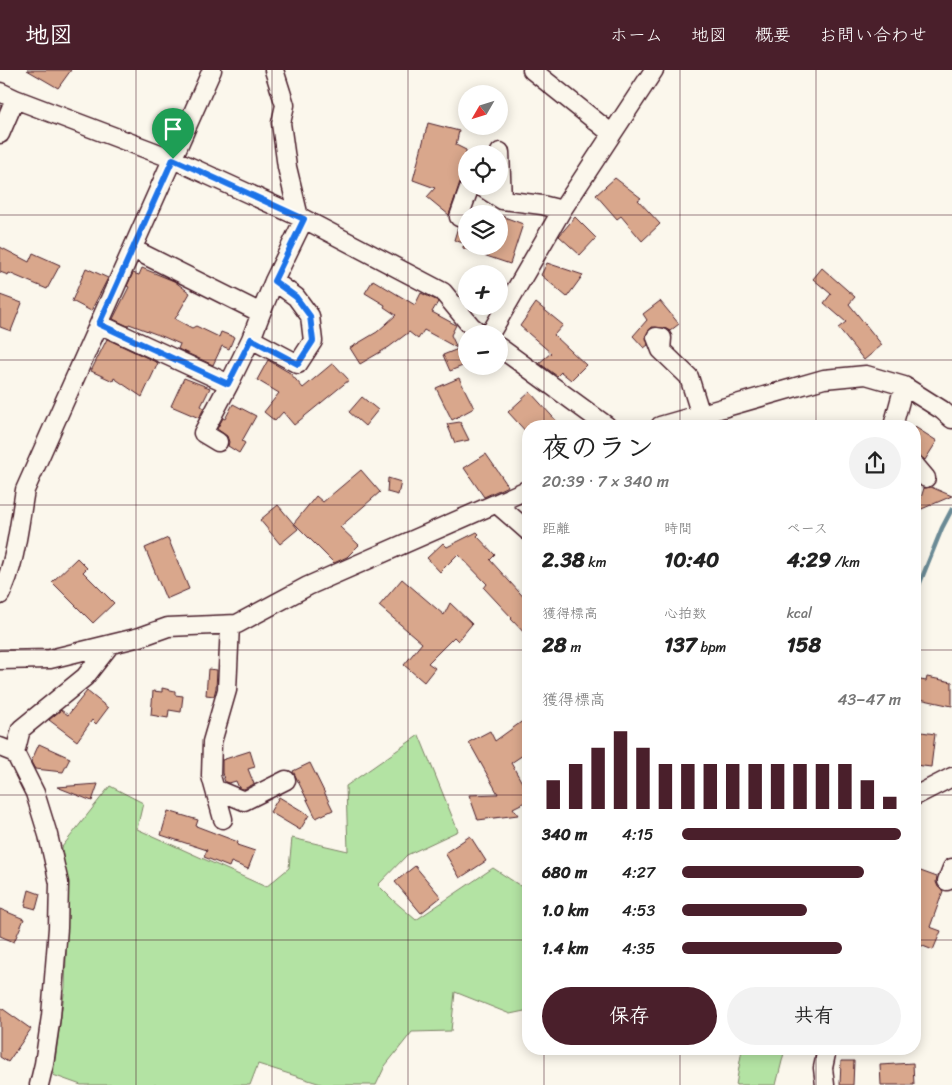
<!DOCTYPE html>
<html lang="ja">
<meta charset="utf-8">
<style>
:root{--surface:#fff;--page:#f2f2f2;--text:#222;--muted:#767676;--accent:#4a1f2b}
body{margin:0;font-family:Sriracha,"Klee One",sans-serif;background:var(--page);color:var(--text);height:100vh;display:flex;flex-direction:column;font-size:19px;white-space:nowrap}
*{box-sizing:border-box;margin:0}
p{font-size:16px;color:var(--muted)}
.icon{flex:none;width:28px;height:28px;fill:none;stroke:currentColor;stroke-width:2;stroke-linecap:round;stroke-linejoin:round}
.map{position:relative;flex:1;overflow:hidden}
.details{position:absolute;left:522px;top:350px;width:399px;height:635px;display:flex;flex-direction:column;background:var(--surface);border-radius:20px;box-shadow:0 2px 12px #0003}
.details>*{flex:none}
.needle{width:32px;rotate:231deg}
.tools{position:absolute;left:458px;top:15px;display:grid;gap:10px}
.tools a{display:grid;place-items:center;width:50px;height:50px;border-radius:50%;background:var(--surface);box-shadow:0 2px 12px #0003;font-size:25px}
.pin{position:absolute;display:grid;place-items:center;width:42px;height:42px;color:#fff;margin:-51px -21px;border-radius:50% 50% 50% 0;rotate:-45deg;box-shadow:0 0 5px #0007}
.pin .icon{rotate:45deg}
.round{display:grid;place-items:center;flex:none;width:52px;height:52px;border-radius:26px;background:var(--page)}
.headline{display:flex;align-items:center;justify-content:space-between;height:85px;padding:0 20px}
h1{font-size:28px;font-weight:700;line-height:38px}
.metrics{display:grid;grid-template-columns:repeat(3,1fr);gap:8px;height:85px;padding:5px 20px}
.metrics div{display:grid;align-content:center}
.metrics b{font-size:21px;font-weight:700}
.metrics small{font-size:14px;font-weight:400}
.metrics p{font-size:14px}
.chart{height:140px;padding:10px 20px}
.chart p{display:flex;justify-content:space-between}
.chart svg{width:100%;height:90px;margin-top:5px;stroke:var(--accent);stroke-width:6}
.action{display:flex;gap:10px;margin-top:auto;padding:10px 20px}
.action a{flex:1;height:58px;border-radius:30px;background:var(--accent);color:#fff;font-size:20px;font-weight:700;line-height:58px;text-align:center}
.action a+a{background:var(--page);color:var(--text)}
ul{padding:0 20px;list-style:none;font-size:16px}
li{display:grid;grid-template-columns:80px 60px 1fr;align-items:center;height:38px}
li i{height:12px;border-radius:6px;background:var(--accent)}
header{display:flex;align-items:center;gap:30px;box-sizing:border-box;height:70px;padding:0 25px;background:var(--accent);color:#fff}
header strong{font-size:24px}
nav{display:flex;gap:28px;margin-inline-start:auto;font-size:18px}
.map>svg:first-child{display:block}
</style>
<header>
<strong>地図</strong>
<nav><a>ホーム</a><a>地図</a><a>概要</a><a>お問い合わせ</a></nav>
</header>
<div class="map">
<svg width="952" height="1015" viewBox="0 0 952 1015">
<rect width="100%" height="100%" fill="#fbf7ec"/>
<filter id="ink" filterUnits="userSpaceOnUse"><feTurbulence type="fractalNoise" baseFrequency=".02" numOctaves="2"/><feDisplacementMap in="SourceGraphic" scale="10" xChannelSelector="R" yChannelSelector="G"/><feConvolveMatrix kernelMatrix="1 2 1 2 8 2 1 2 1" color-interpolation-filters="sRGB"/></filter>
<g filter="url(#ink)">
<path fill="#b3e3a3" stroke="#7e8167" d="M 419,665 L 458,761 L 407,785 L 378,815 L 393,830 L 416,850 L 493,798 L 522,817 L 525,841 L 529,845 L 529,940 L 510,944 L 455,922 L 451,961 L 412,962 L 385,996 L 376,1015 L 324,1015 L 258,994 L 250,1015 L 81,1015 L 53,1005 L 65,917 L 68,830 L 62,777 L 110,716 L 143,733 L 137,759 L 266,817 L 289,798 L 292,768 L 348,781 L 346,716 Z
M 742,979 L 785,979 L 776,1015 L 736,1015 Z"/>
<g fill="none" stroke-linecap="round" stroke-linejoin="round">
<path stroke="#6b8a95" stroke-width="4.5" d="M 915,525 L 942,458 L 952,439"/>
</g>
<path fill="#d9a78c" stroke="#4a1f2b" d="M 27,0 L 71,0 L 58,18 Z
M 428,53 L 459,61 L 456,75 L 466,80 L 466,106 L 460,112 L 449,145 L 427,127 L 435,118 L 413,110 Z
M 615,108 L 641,128 L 638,130 L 660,154 L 642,171 L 621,146 L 617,149 L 596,125 Z
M 499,145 L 523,154 L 510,194 L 463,178 L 463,176 L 499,176 Z
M 575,147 L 596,168 L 580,185 L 559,166 Z
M 466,155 L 466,174 L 454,170 L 458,157 Z
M 0,177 L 29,192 L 33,183 L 60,195 L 47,219 L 9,203 L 8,205 L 0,202 Z
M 547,193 L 583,205 L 567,227 L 541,205 Z
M 86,198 L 108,208 L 91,241 L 72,231 Z
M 142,198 L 174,211 L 190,223 L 175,249 L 192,258 L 196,256 L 219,267 L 221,262 L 234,267 L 229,279 L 222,276 L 213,295 L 178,279 L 180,274 L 164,267 L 129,254 L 128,256 L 113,249 L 129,217 L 127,216 L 133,203 L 139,205 Z
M 822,198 L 855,227 L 849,234 L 882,275 L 864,290 L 838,258 L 846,252 L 824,233 L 831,224 L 813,209 Z
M 373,210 L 415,235 L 421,223 L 436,230 L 438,232 L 432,242 L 456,255 L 451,265 L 457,278 L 424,260 L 418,269 L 409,262 L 389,277 L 360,294 L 350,278 L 377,262 L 396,245 L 384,237 L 385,235 L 365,223 Z
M 0,225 L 22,233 L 11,261 L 0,257 Z
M 660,231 L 679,254 L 670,261 L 664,258 L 652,257 L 646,265 L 648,275 L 644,278 L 633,266 L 647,250 L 643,244 Z
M 536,233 L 563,255 L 554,265 L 586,295 L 571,310 L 561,302 L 557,306 L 539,293 L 551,283 L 520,256 Z
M 107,269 L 158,293 L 142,327 L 114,308 L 113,311 L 91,301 Z
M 458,279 L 465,295 L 450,301 L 443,285 Z
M 268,290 L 290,303 L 303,318 L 333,293 L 349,310 L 294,355 L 283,342 L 275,351 L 264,342 L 279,323 L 257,310 Z
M 184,308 L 210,318 L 201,336 L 204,338 L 199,348 L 171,336 Z
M 459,308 L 474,338 L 452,350 L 436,318 Z
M 530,322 L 561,356 L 529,356 L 529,365 L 508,342 Z
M 362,327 L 378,340 L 365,356 L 349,342 Z
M 233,334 L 256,346 L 242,371 L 245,373 L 239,383 L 228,376 L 229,372 L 227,366 L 217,359 L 223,348 L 225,349 Z
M 460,352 L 469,370 L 455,373 L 447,354 Z
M 915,357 L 937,371 L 925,390 L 919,385 L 915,385 Z
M 486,384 L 508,416 L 484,427 L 464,398 Z
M 361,400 L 380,422 L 340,457 L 359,475 L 347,487 L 334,493 L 294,453 L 316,426 L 323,432 Z
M 388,408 L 401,412 L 398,425 L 387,422 Z
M 931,417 L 952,426 L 917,441 L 924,418 Z
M 278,435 L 298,459 L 280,474 L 260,450 Z
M 477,462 L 479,464 L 477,466 L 495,485 L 490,490 L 529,533 L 529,568 L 511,549 L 512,548 L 484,518 L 487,514 L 458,484 L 440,502 L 427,488 L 443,473 L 447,477 Z
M 168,468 L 189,519 L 166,529 L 145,478 Z
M 77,488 L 87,498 L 83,502 L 114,533 L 93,553 L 52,512 Z
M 402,509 L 444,545 L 450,533 L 472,554 L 458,571 L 454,567 L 428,593 L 435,598 L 424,612 L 404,595 L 422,573 L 379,536 Z
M 208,599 L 217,600 L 216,618 L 214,626 L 206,625 Z
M 927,607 L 952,612 L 952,636 L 915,628 L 915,609 L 926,611 Z
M 162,618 L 175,621 L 175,625 L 183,626 L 181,642 L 169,640 L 168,648 L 151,645 L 153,621 L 162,622 Z
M 87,621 L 108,638 L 96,654 L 92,650 L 77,671 L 49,650 L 61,640 L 68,645 Z
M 524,650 L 529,657 L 529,681 L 511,693 L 529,725 L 529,730 L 513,738 L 518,745 L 478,750 L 469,725 L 498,724 L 469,672 L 490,661 L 495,671 Z
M 915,661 L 935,664 L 931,697 L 915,695 Z
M 39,674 L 70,688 L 63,702 L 35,699 L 31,692 Z
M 250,681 L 255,697 L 248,699 L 254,714 L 244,719 L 239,718 L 236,711 L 229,713 L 225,712 L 222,703 L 222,690 Z
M 310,693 L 333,740 L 316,748 L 293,701 Z
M 98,714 L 92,731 L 57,717 Z
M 279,727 L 309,745 L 300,760 L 270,742 Z
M 168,741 L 198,750 L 196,756 L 238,772 L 237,775 L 255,781 L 248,799 L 231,792 L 229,797 L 204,787 L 207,780 L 161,765 Z
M 470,766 L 486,791 L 460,808 L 445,783 Z
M 415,796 L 441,827 L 421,843 L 395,812 Z
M 915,799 L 937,807 L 936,812 L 938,817 L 943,821 L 930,857 L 941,861 L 933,880 L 915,873 Z
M 29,820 L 40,824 L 36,839 L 25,836 Z
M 0,839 L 24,849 L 14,872 L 0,866 Z
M 0,937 L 31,959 L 8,992 L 0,987 Z
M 841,991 L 854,991 L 853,1015 L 840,1015 Z
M 913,993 L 914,1015 L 881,1015 L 880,995 Z"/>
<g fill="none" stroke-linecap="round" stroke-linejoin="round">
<defs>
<path id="minor" d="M 274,0 L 285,35 L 281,53 L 287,97 L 299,147
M 532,0 L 612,64
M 0,22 L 15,29 L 173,89 L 304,149 L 443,222 L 471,256 L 481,264
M 0,64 L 15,29
M 500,82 L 502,130
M 480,116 L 502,130 L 542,135 L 562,140
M 459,147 L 470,116
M 133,179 L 261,243 L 274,211 L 304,149
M 261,243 L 251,269 L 298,294 L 313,271 L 310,246 L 296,227 L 274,211
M 99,254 L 229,314 L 251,269
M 490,264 L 562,140 L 654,0
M 499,277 L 607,356
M 661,280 L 662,268 L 656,267 L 661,280 L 689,307 L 704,355
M 660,356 L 824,309 L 866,305 L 904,316 L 942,340 L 952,349
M 893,356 L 904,316
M 218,372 L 203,363 L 229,314
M 915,395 L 926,408
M 497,434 L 529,462
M 0,525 C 16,494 19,454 25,420 L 212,0
M 0,590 L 50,589 L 140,567 L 168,557 L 237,554 L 308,516 L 529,419
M 0,677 L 15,683 L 35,723 L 48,765 L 59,813 L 58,858 L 51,946 L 44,994 L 39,1015
M 15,683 L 21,659 L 85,607 L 110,575
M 215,719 L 244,731 L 286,710
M 915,726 L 952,707
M 223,749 L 211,706 L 212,672 L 227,620 L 230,555
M 947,811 L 952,798
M 825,1015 L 823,998 L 827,979"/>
</defs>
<use href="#minor" stroke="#4a1f2b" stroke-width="21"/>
<use href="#minor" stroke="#fbf7ec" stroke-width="18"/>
</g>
</g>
<g fill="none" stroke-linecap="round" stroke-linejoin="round" filter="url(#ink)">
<defs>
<path id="route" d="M 173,89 L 304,149 L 274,211 L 296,227 L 310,246 L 313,271 L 298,294 L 251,269 L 228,314 L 99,254 Z"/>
</defs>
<use href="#route" stroke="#fff" stroke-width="10"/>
<use href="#route" stroke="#1a73e8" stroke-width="6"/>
</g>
<path fill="none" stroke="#4a1f2b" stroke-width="1" stroke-opacity="0.55" d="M 136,0 L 136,1015M 272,0 L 272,1015M 408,0 L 408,1015M 544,0 L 544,356M 680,0 L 680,356M 816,0 L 816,356M 0,145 L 466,145M 499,145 L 952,145M 0,290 L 466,290M 499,290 L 952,290M 0,435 L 529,435M 915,435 L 952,435M 0,580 L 529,580M 915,580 L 952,580M 0,725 L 529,725M 915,725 L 952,725M 0,870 L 529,870M 915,870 L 952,870M 544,979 L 544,1015M 680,979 L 680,1015M 816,979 L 816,1015"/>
</svg>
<div class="tools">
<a><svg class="needle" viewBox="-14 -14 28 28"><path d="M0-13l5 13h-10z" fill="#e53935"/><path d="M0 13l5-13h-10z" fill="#767676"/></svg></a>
<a><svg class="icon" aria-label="locate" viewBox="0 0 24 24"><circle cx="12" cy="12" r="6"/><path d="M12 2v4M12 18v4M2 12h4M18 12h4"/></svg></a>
<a><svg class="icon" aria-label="layers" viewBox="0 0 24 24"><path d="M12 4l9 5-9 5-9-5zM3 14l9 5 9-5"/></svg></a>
<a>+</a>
<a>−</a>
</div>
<div class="pin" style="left:173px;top:89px;background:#1e9e55"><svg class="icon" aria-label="arrive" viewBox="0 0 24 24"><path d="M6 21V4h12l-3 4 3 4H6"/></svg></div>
<section class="details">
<div class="headline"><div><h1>夜のラン</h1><p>20:39 · 7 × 340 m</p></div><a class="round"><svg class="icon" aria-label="share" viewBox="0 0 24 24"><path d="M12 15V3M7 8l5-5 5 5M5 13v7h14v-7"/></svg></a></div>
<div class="metrics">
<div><p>距離</p><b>2.38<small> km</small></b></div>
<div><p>時間</p><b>10:40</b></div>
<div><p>ペース</p><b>4:29<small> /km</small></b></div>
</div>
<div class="metrics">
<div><p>獲得標高</p><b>28<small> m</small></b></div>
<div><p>心拍数</p><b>137<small> bpm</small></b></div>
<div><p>kcal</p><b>158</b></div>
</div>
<div class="chart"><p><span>獲得標高</span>43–47 m</p>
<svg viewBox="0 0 160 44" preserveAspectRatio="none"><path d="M5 44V30M15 44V22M25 44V14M35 44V6M45 44V14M55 44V22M65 44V22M75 44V22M85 44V22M95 44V22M105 44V22M115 44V22M125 44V22M135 44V22M145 44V30M155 44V38"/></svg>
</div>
<ul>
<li><b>340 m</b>4:15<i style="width:100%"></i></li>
<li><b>680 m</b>4:27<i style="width:83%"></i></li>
<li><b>1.0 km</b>4:53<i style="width:57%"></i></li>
<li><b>1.4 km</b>4:35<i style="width:73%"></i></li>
</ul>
<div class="action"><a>保存</a><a>共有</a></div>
</section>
</div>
